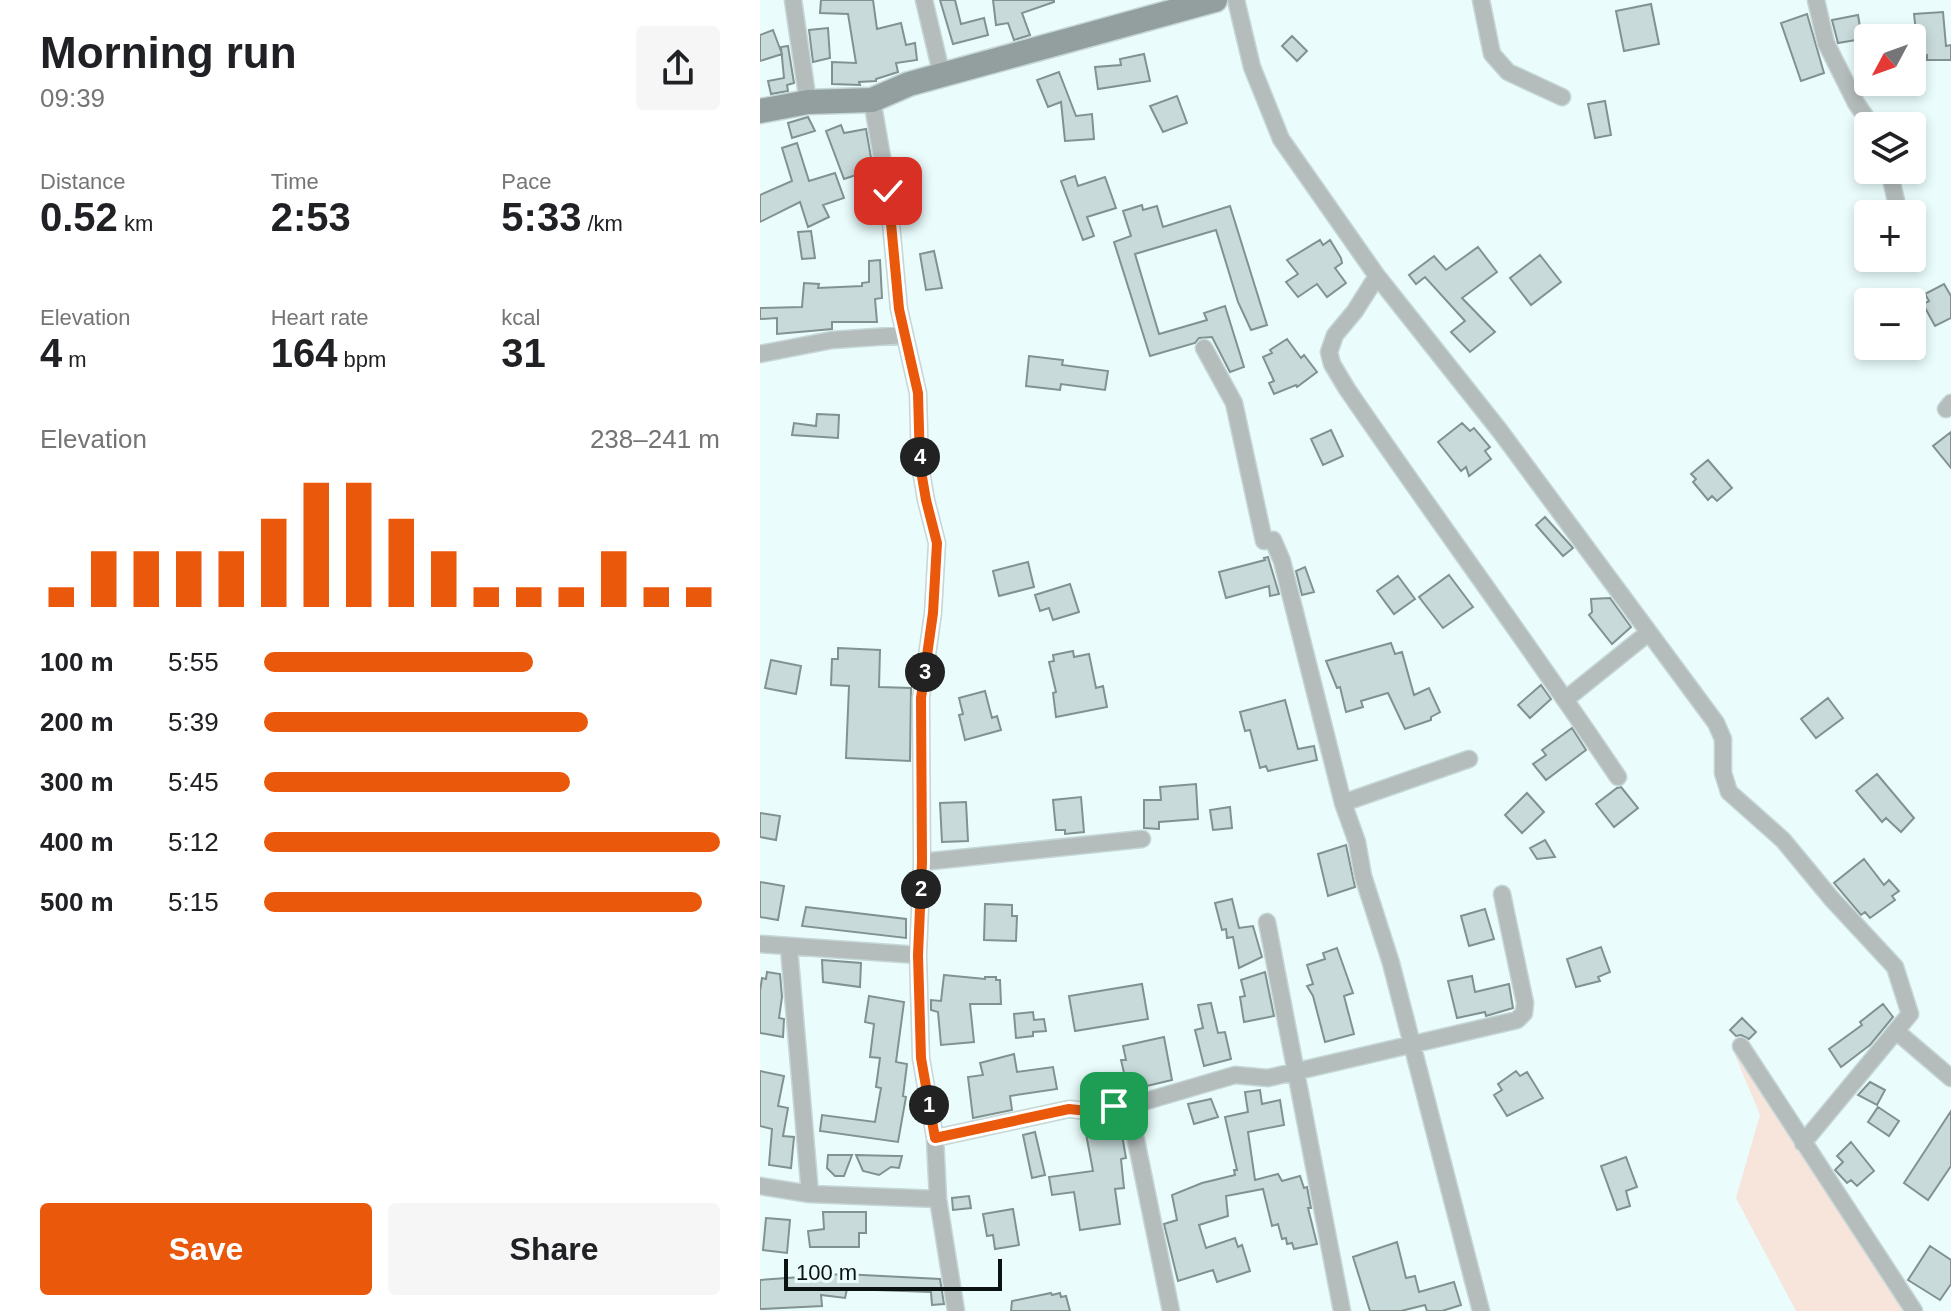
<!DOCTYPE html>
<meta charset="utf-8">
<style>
:root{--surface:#fff;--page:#f6f6f6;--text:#202124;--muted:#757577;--accent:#ea580c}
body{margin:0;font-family:Helvetica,sans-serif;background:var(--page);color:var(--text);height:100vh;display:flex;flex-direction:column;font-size:30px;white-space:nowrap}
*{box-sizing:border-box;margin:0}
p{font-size:26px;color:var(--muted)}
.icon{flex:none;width:44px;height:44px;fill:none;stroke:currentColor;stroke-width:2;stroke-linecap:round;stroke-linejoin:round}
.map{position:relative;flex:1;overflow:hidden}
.panel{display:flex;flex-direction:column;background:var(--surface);width:760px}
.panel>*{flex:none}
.needle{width:52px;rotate:229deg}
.fabs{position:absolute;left:1094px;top:24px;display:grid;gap:16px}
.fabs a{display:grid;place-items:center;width:72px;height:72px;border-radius:8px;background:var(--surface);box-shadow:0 4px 12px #0003;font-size:40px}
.scale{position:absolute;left:24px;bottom:20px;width:218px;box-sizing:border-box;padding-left:8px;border:4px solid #0b1212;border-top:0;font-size:22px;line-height:28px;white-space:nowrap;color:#0b1212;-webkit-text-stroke:6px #eafdfc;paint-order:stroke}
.pin{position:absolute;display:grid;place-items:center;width:68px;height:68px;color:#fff;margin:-34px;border-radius:16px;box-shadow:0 4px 12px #0006}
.km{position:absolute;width:40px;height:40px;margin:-20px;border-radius:50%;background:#222;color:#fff;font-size:22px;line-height:40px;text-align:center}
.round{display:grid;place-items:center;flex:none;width:84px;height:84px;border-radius:8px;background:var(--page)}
.summary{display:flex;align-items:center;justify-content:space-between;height:136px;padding:0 40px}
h1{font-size:44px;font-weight:800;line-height:60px}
.figures{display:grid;grid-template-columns:repeat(3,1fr);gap:12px;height:136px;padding:8px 40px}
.figures div{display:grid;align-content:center}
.figures b{font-size:40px;font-weight:800}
.figures small{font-size:22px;font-weight:400}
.figures p{font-size:22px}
.chart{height:224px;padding:16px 40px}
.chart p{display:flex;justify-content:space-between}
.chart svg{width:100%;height:144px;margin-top:8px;stroke:var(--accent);stroke-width:6}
.cta{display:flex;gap:16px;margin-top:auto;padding:16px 40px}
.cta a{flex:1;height:92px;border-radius:8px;background:var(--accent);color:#fff;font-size:32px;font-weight:800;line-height:92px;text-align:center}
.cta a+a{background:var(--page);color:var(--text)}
ul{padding:0 40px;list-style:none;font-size:26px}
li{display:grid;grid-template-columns:128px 96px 1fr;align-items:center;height:60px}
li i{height:20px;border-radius:10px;background:var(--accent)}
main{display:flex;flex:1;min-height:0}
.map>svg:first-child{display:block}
</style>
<main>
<section class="panel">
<div class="summary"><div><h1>Morning run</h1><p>09:39</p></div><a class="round"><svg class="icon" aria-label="share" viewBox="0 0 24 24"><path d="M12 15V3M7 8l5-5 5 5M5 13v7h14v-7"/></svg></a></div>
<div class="figures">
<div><p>Distance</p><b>0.52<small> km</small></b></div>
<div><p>Time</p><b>2:53</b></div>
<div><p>Pace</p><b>5:33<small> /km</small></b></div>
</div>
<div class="figures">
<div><p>Elevation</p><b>4<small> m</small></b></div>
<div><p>Heart rate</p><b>164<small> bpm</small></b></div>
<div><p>kcal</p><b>31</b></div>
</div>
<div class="chart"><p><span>Elevation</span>238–241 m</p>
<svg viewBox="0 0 160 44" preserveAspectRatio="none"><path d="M5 44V38M15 44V27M25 44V27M35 44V27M45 44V27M55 44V17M65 44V6M75 44V6M85 44V17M95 44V27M105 44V38M115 44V38M125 44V38M135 44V27M145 44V38M155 44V38"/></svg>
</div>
<ul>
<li><b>100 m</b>5:55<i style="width:59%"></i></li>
<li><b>200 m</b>5:39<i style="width:71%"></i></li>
<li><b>300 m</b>5:45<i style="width:67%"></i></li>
<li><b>400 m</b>5:12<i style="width:100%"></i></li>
<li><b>500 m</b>5:15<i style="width:96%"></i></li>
</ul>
<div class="cta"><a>Save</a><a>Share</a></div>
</section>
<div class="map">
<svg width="1191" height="1311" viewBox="0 0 1191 1311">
<rect width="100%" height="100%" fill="#eafdfc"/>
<path fill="#f7e4db" d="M 984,1051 L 1154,1311 L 1036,1311 L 976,1198 L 1000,1115 L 975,1055 Z"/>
<path fill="#c8dbda" stroke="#819291" stroke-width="2" d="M 61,0 L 113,0 L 117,29 L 141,23 L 146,45 L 155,43 L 157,60 L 136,63 L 138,72 L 116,79 L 116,81 L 99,82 L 100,85 L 72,84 L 72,62 L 96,63 L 88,14 L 60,13 Z
M 180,0 L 195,0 L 201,24 L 224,18 L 228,35 L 193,44 Z
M 233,0 L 294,0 L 294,2 L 262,13 L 270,35 L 254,40 L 248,23 L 236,25 Z
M 891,4 L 899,44 L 864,51 L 856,11 Z
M 1183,12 L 1186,46 L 1191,45 L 1191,60 L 1167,60 L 1167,55 L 1152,56 L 1152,32 L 1156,32 L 1154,14 Z
M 1047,14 L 1064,73 L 1041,81 L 1021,23 Z
M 1098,15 L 1102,39 L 1078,43 L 1072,20 Z
M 68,28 L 70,58 L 53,62 L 49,30 Z
M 13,30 L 22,54 L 0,61 L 0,35 Z
M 532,36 L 547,51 L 537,61 L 522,46 Z
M 28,46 L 34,83 L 27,85 L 28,91 L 11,94 L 8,81 L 24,78 L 21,47 Z
M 384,54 L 390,81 L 338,89 L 335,67 L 361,65 L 360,59 Z
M 299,72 L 316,116 L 332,114 L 334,139 L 305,141 L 301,102 L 288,107 L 277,80 Z
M 417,96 L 427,123 L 403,132 L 390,106 Z
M 845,101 L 851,135 L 835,138 L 828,104 Z
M 48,117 L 55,131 L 32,138 L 28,123 Z
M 81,125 L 84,133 L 106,129 L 113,169 L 95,172 L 96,175 L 84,179 L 66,131 Z
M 37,143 L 49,181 L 75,173 L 84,198 L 63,205 L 69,217 L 48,227 L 40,202 L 0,222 L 0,195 L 32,181 L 22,148 Z
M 315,176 L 318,186 L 345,177 L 356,208 L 327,217 L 334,236 L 323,240 L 301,181 Z
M 382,205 L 383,210 L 397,206 L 403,227 L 470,206 L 507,325 L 491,330 L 478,302 L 456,230 L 375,254 L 399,334 L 447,320 L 444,313 L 465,306 L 484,367 L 470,372 L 452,337 L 439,338 L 435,343 L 390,356 L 354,242 L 371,236 L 363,211 Z
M 51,231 L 55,258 L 42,259 L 38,232 Z
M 560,240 L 563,245 L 570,240 L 581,258 L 582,263 L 575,268 L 586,283 L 567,297 L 557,284 L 538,297 L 526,282 L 538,274 L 527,260 Z
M 718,247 L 737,272 L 702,298 L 735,332 L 710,352 L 691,332 L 705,321 L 665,277 L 656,284 L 649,275 L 674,256 L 686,270 Z
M 174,251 L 182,288 L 166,290 L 160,254 Z
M 780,255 L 801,282 L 771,305 L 750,278 Z
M 120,260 L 122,298 L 115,299 L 117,322 L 72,322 L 72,329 L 17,334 L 17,318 L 0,319 L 0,308 L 42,307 L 44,283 L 59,284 L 58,288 L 102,286 L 102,283 L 109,282 L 109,261 Z
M 1184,284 L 1191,296 L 1191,318 L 1175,326 L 1163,304 L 1169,301 L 1165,294 Z
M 527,339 L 541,358 L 544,355 L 557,372 L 537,387 L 536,385 L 514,394 L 509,383 L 514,381 L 503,357 L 512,353 L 510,350 Z
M 269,356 L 303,360 L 302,365 L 348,371 L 345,390 L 301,384 L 300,390 L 266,386 Z
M 57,414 L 79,415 L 78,438 L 32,435 L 34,423 L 56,426 Z
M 702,423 L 710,431 L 714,428 L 730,447 L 725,451 L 731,459 L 709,476 L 706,467 L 701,471 L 678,442 Z
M 571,430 L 583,456 L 563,465 L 551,439 Z
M 1191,432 L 1191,468 L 1173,446 Z
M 948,460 L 972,488 L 957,501 L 952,496 L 948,500 L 933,482 L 936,479 L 931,474 Z
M 785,517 L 813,548 L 803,556 L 776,525 Z
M 508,557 L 519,594 L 510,596 L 509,586 L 466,598 L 459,572 L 505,560 L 504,558 Z
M 268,562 L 274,587 L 239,596 L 233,571 Z
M 545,567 L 554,592 L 542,595 L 536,571 Z
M 689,575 L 713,607 L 683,628 L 659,597 Z
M 638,576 L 655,599 L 634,614 L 617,591 Z
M 310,584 L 319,612 L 293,620 L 289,608 L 280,611 L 275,595 Z
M 850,598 L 871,627 L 852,644 L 829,615 L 832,612 L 831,599 Z
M 631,643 L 635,654 L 642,652 L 654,695 L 669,688 L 680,712 L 671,717 L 671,720 L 645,729 L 628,693 L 601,701 L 603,707 L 586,712 L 580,687 L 577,688 L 566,661 Z
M 78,648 L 120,650 L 119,687 L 151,688 L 150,761 L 86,758 L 89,686 L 71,685 L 72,659 L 78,659 Z
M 313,651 L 314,657 L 329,654 L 336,688 L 343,686 L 347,707 L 296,717 L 293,693 L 296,692 L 289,662 L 294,661 L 293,655 Z
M 11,660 L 41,666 L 36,694 L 5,688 Z
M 781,685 L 791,699 L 770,718 L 758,705 Z
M 225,691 L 232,718 L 237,716 L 241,730 L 205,740 L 199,715 L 203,714 L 199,698 Z
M 1068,698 L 1083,718 L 1056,738 L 1041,719 Z
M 525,700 L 538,749 L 554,746 L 557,760 L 508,771 L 506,766 L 500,768 L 490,730 L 485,731 L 480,712 Z
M 812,728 L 826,750 L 786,780 L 773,764 L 786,755 L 782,750 Z
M 1117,774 L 1154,818 L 1141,832 L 1126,818 L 1122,822 L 1096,791 Z
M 436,784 L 438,819 L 399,822 L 399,829 L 384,828 L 384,800 L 401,800 L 400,787 Z
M 861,787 L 878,808 L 854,827 L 836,804 L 857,788 Z
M 767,793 L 784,812 L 762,833 L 745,815 Z
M 321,797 L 324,832 L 305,834 L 305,830 L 296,830 L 293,800 Z
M 206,802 L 208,841 L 182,842 L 180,803 Z
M 470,807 L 472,828 L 453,830 L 450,810 Z
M 0,813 L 20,816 L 16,840 L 0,837 Z
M 785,840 L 795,857 L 777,859 L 770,848 Z
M 586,845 L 595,887 L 568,896 L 558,854 Z
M 1104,859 L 1124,885 L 1129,880 L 1139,891 L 1132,896 L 1135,900 L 1110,918 L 1105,912 L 1101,915 L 1074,883 Z
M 0,882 L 24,886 L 18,920 L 0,917 Z
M 472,899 L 479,928 L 493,926 L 502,957 L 479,968 L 473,937 L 467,938 L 466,929 L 462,930 L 455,903 Z
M 225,904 L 252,905 L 252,916 L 257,916 L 256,941 L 224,940 Z
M 46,907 L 146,919 L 146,938 L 42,926 Z
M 725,909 L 734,939 L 709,946 L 701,916 Z
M 841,947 L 850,972 L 838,977 L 840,981 L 816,987 L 807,959 Z
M 577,948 L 593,993 L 584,996 L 594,1034 L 565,1042 L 553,996 L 547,986 L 553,984 L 547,965 L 565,959 L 563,953 Z
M 62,960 L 101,963 L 100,987 L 63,982 Z
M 7,972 L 20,974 L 22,997 L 19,1018 L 24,1019 L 23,1037 L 0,1033 L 0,991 L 2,978 L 6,979 Z
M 505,972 L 514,1016 L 484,1022 L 480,997 L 485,996 L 481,980 Z
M 184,975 L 225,979 L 225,977 L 236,977 L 236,980 L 240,980 L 241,1004 L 210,1004 L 214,1042 L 181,1045 L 178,1012 L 171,1010 L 171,1000 L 181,1001 Z
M 712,976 L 715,992 L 749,984 L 753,1008 L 726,1016 L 725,1012 L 697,1018 L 688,981 Z
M 382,984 L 388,1019 L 315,1031 L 309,996 Z
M 109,996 L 144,1002 L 136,1062 L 147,1064 L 143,1096 L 146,1097 L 138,1142 L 60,1131 L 62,1115 L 115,1122 L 121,1088 L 116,1087 L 120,1058 L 110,1057 L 114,1024 L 105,1022 Z
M 451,1003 L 458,1033 L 465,1032 L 471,1059 L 444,1066 L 435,1030 L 443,1028 L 438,1005 Z
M 1123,1004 L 1133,1017 L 1110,1045 L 1081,1067 L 1069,1049 L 1102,1025 L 1100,1022 Z
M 273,1012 L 274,1020 L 284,1019 L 286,1031 L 273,1032 L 273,1036 L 256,1038 L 254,1014 Z
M 982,1018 L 996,1032 L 989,1039 L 981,1035 L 976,1036 L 970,1030 Z
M 404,1037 L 412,1080 L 374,1089 L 371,1075 L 365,1077 L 361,1060 L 366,1060 L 363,1046 Z
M 254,1054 L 257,1072 L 293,1067 L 297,1089 L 250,1096 L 252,1110 L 213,1118 L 208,1077 L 223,1075 L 220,1063 Z
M 0,1071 L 24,1076 L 18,1106 L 28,1108 L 23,1136 L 34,1137 L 31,1168 L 9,1165 L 12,1129 L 0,1126 Z
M 756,1071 L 760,1076 L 767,1072 L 783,1098 L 747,1116 L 734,1095 L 742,1090 L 738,1084 Z
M 1110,1082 L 1125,1090 L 1117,1105 L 1098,1095 Z
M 500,1090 L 502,1104 L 520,1100 L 524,1125 L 488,1132 L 495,1180 L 518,1174 L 522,1181 L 540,1176 L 544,1188 L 547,1187 L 551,1208 L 548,1208 L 557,1244 L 534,1249 L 532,1243 L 527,1244 L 526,1238 L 522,1239 L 518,1224 L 512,1226 L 503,1189 L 466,1196 L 468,1216 L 439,1225 L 446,1248 L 475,1238 L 478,1247 L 482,1245 L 490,1271 L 457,1282 L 453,1270 L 418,1281 L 404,1224 L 417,1220 L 412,1195 L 442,1183 L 475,1175 L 474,1170 L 477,1170 L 465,1117 L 488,1112 L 485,1092 Z
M 451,1099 L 458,1117 L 434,1124 L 428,1104 Z
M 1118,1107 L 1139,1121 L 1129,1136 L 1108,1122 Z
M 1191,1111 L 1191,1166 L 1168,1200 L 1144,1183 Z
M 359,1118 L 366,1158 L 361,1159 L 364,1188 L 355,1189 L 360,1224 L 320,1230 L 314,1192 L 292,1195 L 289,1177 L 333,1171 L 324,1123 Z
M 275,1132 L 285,1175 L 272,1178 L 263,1135 Z
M 1091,1142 L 1114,1171 L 1097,1186 L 1091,1180 L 1087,1183 L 1075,1170 L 1083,1162 L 1077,1156 Z
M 68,1155 L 92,1155 L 84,1176 L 75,1176 L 67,1168 Z
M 96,1155 L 136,1156 L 142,1156 L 139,1168 L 131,1167 L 119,1175 L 103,1171 Z
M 866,1157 L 877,1187 L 866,1191 L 870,1206 L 857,1210 L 841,1166 Z
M 209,1196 L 211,1208 L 193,1210 L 192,1198 Z
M 253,1209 L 259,1245 L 235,1249 L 233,1235 L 227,1236 L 223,1214 Z
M 63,1212 L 106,1212 L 106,1233 L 99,1233 L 99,1247 L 50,1247 L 48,1231 L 64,1229 Z
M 6,1218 L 30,1220 L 27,1253 L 3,1250 Z
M 637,1242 L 646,1278 L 655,1276 L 659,1292 L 694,1282 L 701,1305 L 682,1311 L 667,1311 L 665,1305 L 641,1311 L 610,1311 L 593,1257 Z
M 1170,1246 L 1191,1260 L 1191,1284 L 1180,1300 L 1148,1280 Z
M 83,1274 L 180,1279 L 184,1304 L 172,1305 L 171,1292 L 87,1289 L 85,1298 L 61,1295 L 62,1306 L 0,1309 L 0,1280 Z
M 291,1293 L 292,1295 L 300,1293 L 301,1297 L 306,1296 L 310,1311 L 251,1311 L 252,1301 Z"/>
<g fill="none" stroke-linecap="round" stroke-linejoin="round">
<defs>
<path id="street" d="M 33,0 L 48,102
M 164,0 L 182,76
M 476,0 L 492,67 L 521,139 L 617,276 L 740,431 L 956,723 L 963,739 L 963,773 L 969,792 L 1023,840 L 1071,898 L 1135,967 L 1150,1014 L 1043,1143
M 721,0 L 732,54 L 748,72 L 802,97
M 1056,0 L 1066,43 L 1096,103 L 1112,126
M 112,100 L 128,191 L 139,309 L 158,393 L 160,465 L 166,500 L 177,543 L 173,613 L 161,698 L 162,862 L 158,955 L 161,1058 L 175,1138 L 178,1199 L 196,1311
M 1129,170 L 1139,214
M 617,276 L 595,311 L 575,335 L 569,352 L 572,364 L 587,389 C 676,519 770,646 858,777
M 444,348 L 474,403 L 504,541 L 513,540 L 522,561 L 583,803 L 597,842 L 603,876 L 631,963 L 721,1311
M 0,354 L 72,340 L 145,335
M 1186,409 L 1191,403
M 806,699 L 888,633
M 583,803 L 709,759
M 162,862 L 382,839
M 507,922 L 582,1311
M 0,944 L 158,955
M 29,948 L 50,1194
M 1136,1031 L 1191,1078
M 981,1046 L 1154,1311
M 369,1106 L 475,1075 L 508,1078 L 757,1020 L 764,1013 L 765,1003 L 742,894
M 175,1138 L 309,1109 L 328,1111 L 369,1106 L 411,1311
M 0,1186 L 50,1194 L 178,1199"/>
<path id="secondary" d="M 0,111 L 48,102 L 112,100 L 149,84 L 455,0"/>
</defs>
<use href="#street" stroke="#c6d7d7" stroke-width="19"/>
<use href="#secondary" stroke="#c6d7d7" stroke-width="27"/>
<use href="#street" stroke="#b5bdbc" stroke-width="16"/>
<use href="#secondary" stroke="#939f9f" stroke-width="24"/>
</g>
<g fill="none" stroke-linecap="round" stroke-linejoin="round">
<defs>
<path id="route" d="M 128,191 L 139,309 L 158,393 L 160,465 L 166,500 L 177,543 L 173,613 L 161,698 L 162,862 L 158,955 L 161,1058 L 175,1138 L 309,1109 L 328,1111 L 354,1106"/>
</defs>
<use href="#route" stroke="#fff" stroke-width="16"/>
<use href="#route" stroke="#ea580c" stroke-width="10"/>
</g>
</svg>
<div class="fabs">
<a><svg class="needle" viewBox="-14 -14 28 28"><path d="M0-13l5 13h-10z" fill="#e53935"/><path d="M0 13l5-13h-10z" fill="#757577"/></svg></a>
<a><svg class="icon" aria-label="layers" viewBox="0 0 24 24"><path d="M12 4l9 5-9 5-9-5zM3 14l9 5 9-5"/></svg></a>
<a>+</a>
<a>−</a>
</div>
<div class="scale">100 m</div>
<div class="pin" style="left:354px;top:1106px;background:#1e9e55"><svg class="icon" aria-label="arrive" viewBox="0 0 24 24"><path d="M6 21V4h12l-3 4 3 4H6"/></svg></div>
<div class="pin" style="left:128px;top:191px;background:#d93025"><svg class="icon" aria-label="check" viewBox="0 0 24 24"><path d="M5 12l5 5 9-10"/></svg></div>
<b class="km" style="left:169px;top:1105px">1</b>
<b class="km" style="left:161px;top:889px">2</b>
<b class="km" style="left:165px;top:672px">3</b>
<b class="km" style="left:160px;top:457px">4</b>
</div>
</main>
